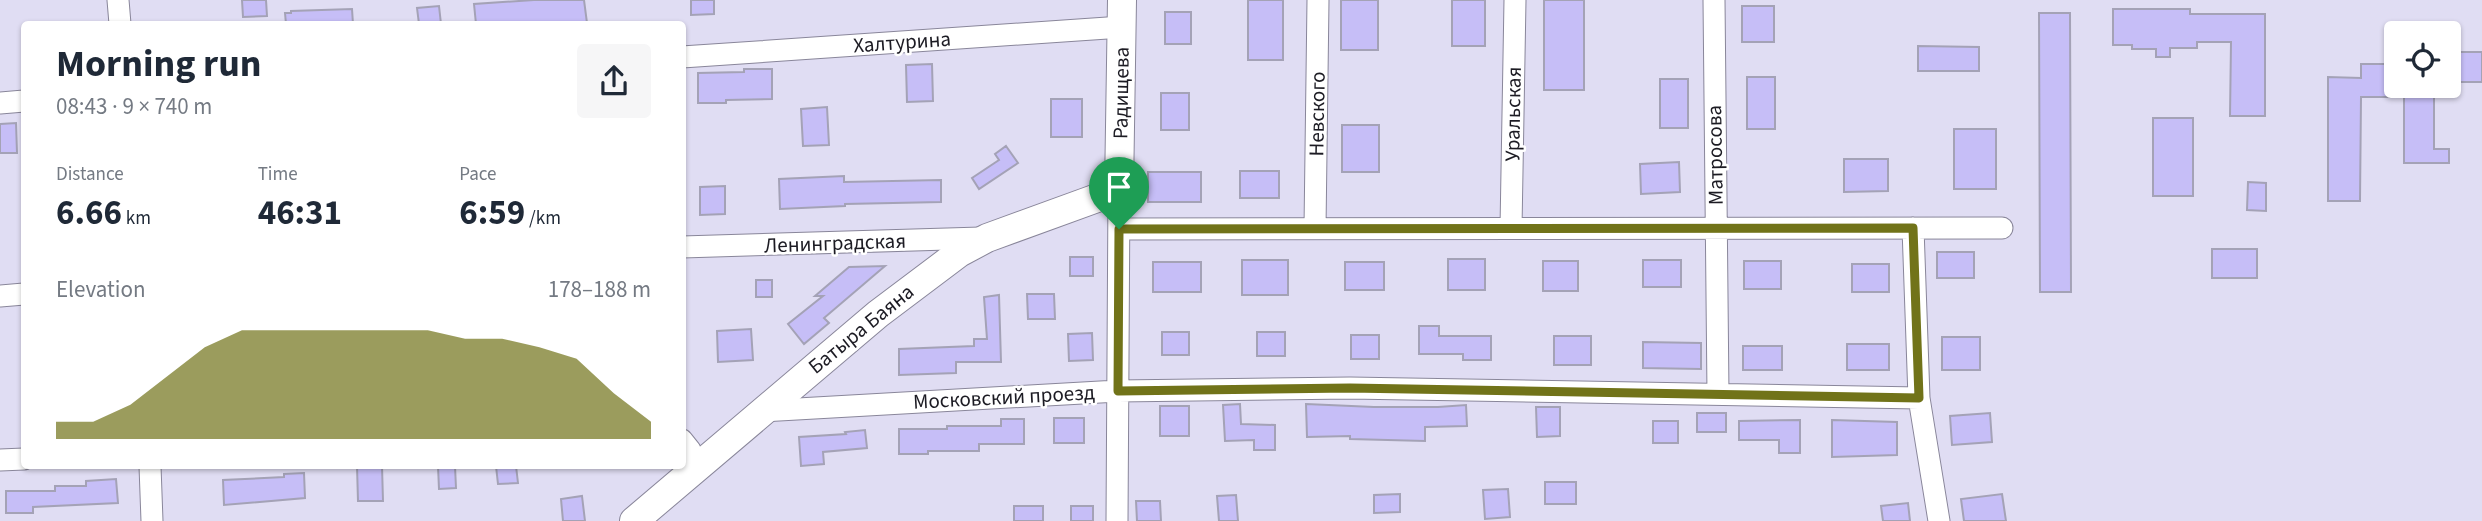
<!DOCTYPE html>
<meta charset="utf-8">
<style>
:root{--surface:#fff;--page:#f6f6f7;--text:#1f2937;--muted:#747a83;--accent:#717319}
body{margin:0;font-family:"Source Sans 3",sans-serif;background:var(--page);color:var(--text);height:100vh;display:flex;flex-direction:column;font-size:26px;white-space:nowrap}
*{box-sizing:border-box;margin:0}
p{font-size:23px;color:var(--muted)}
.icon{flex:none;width:38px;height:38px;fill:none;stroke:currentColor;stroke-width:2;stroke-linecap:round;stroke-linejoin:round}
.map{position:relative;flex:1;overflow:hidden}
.drawer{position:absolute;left:21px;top:21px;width:665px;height:448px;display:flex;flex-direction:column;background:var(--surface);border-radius:7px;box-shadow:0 2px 5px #0004}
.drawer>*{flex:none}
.buttons{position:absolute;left:2384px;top:21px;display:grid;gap:14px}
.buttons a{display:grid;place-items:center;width:77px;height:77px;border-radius:7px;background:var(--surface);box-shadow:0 2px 5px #0004;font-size:35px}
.pin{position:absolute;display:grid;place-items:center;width:60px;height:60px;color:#fff;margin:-72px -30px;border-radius:50% 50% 50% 0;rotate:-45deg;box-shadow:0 0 7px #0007}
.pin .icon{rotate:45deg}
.round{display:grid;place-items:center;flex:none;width:74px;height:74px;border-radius:7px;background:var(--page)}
.summary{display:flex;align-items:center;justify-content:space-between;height:119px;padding:0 35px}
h1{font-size:38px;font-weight:700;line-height:52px}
.metrics{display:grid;grid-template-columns:repeat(3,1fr);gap:10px;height:119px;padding:7px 35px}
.metrics div{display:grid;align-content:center}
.metrics b{font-size:35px;font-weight:700}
.metrics small{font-size:19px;font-weight:400}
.metrics p{font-size:19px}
.chart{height:196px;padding:14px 35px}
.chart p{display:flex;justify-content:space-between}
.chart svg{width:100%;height:126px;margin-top:7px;fill:var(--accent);opacity:.7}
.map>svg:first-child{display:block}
</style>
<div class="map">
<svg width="2482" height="521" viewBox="0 0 2482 521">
<rect width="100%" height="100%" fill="#e0ddf3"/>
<path fill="#c6bef7" stroke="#a4a2b6" stroke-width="2" d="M 242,0 L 266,0 L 267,16 L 243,17 Z
M 534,0 L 584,0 L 587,23 L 476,24 L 474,4 Z
M 691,0 L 714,0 L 714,14 L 691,15 Z
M 1248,0 L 1283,0 L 1283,60 L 1248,60 Z
M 1341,0 L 1378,0 L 1378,50 L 1341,50 Z
M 1452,0 L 1485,0 L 1485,46 L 1452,46 Z
M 1544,0 L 1584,0 L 1584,90 L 1544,90 Z
M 439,6 L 441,24 L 419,24 L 417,8 Z
M 1742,6 L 1774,6 L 1774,42 L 1742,42 Z
M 352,9 L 353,24 L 286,24 L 285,13 L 291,13 L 291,11 Z
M 2113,9 L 2190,9 L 2190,14 L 2265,14 L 2265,116 L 2230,116 L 2231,42 L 2197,42 L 2197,48 L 2170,48 L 2170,57 L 2156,57 L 2156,49 L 2132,49 L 2132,45 L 2113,45 Z
M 1165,12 L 1191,12 L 1191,44 L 1165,44 Z
M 2039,13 L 2070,13 L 2071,292 L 2040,292 Z
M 1918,46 L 1979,47 L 1979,71 L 1918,71 Z
M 2448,52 L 2482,52 L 2482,82 L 2448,82 Z
M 932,64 L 933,101 L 907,102 L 906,65 Z
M 2361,64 L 2396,64 L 2396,97 L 2361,97 L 2360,201 L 2328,201 L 2328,77 L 2361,78 Z
M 744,69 L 772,69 L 772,99 L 726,100 L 726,103 L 698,103 L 698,73 L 744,72 Z
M 1747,77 L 1775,77 L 1775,129 L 1747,129 Z
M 1660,79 L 1688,79 L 1688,128 L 1660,128 Z
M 2404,86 L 2434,86 L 2434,149 L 2449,149 L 2449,163 L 2404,163 Z
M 1161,93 L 1189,93 L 1189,130 L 1161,130 Z
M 1051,99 L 1082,99 L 1082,137 L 1051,137 Z
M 827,107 L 829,145 L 803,146 L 801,109 Z
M 2153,118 L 2193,118 L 2193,196 L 2153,196 Z
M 16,123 L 17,153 L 0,153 L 0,124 Z
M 1342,125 L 1379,125 L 1379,172 L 1342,172 Z
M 1954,129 L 1996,129 L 1996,189 L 1954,189 Z
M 1006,146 L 1018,163 L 979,189 L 972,178 L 999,160 L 995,154 Z
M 1844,159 L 1888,159 L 1888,191 L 1844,192 Z
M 1679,162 L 1680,192 L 1641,194 L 1640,164 Z
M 1240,171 L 1279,171 L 1279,198 L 1240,198 Z
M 1148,172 L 1201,172 L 1201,202 L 1148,202 Z
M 844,176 L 844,182 L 941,180 L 941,202 L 845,204 L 845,206 L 780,209 L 779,179 Z
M 2248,182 L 2266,183 L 2266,211 L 2247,210 Z
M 725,186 L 725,214 L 700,215 L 700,187 Z
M 2212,249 L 2257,249 L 2257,278 L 2212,278 Z
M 1937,252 L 1974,252 L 1974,278 L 1937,278 Z
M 1070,257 L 1093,257 L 1093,276 L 1070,276 Z
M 1448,259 L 1485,259 L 1485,290 L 1448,290 Z
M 1242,260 L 1288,260 L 1288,295 L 1242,295 Z
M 1643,260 L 1681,260 L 1681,287 L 1643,287 Z
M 1543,261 L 1578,261 L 1578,291 L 1543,291 Z
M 1744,261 L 1781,261 L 1781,289 L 1744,289 Z
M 1153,262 L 1201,262 L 1201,292 L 1153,292 Z
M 1345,262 L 1384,262 L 1384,290 L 1345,290 Z
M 1852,264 L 1889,264 L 1889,292 L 1852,292 Z
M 885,266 L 824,318 L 829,323 L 804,344 L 788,324 L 823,296 L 815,296 L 849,267 Z
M 756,280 L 772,280 L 772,297 L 756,297 Z
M 1027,294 L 1054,294 L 1055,319 L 1028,319 Z
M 999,295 L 1001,362 L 956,362 L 956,373 L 899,375 L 899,349 L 974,346 L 974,339 L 987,339 L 984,297 Z
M 1419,326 L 1439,326 L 1439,336 L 1491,336 L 1491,360 L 1463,360 L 1463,354 L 1419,354 Z
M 751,329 L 753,360 L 718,362 L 717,331 Z
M 1162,332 L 1189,332 L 1189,355 L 1162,355 Z
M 1257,332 L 1285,332 L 1285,356 L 1257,356 Z
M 1092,333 L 1093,360 L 1069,361 L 1068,334 Z
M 1351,335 L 1379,335 L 1379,359 L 1351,359 Z
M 1554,336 L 1591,336 L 1591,365 L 1554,365 Z
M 1942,337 L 1980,337 L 1980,370 L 1942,370 Z
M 1643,342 L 1701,343 L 1701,369 L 1643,368 Z
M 1847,344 L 1889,344 L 1889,370 L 1847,370 Z
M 1743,346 L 1782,346 L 1782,370 L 1743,370 Z
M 1240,404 L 1241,424 L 1275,425 L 1275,450 L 1254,450 L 1254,440 L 1225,441 L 1223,405 Z
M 1306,404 L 1374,407 L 1438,407 L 1466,405 L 1467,426 L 1425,427 L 1425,441 L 1350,439 L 1350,436 L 1307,437 Z
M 1160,406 L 1189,406 L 1189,436 L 1160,436 Z
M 1536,407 L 1560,407 L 1560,436 L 1537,437 Z
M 1697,413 L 1726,413 L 1726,432 L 1697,432 Z
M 1990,413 L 1992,442 L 1952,445 L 1950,416 Z
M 1054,418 L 1084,418 L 1084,443 L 1054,443 Z
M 1001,419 L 1024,419 L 1024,444 L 979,444 L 979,451 L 928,451 L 928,454 L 899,454 L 899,429 L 947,429 L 947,426 L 1001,426 Z
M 1800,420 L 1800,453 L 1779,453 L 1779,440 L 1739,440 L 1739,421 Z
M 1832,420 L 1897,422 L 1897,455 L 1832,457 Z
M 1653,421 L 1678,421 L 1678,443 L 1653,443 Z
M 865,430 L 867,448 L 823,452 L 824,464 L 801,466 L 799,437 L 846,434 L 845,432 Z
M 357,466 L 382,466 L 383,501 L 358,501 Z
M 438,466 L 455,466 L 456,488 L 439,489 Z
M 496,466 L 516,466 L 518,483 L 498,484 Z
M 304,473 L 305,498 L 224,505 L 223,480 L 284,477 L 284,474 Z
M 116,479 L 118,503 L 33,507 L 33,513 L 6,513 L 6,491 L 55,491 L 55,486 L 86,486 L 86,481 Z
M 1545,482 L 1576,482 L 1576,504 L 1545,504 Z
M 1508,489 L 1510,517 L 1485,519 L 1483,490 Z
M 1400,494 L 1400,512 L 1374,513 L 1374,495 Z
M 2002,494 L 2006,521 L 1964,521 L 1961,499 Z
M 1236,495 L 1238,521 L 1219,521 L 1217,496 Z
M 582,496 L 585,521 L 563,521 L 561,499 Z
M 1136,501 L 1160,501 L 1161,521 L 1137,521 Z
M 1908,503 L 1910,521 L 1883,521 L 1881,506 Z
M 1014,506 L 1043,506 L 1043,521 L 1014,521 Z
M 1071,506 L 1093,506 L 1093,521 L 1071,521 Z"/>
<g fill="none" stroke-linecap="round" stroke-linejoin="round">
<defs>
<path id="street" d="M 118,0 L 120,24
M 1714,0 L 1718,394
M 682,57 L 1122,27
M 0,103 L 24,101
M 1315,228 L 1318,0
M 1511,228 L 1515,0
M 1913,228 L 1919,398 L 1939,521
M 1119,229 L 2002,228
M 682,247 L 981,238
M 0,296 L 24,294
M 761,411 L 1118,391 L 1350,388 L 1919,398
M 682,440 L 690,450 L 697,468
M 0,460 L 24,459
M 150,466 L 152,521
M 1117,521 L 1119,190"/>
<path id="secondary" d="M 634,521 L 878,314 L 959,253 L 987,238 L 1119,190 L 1122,0"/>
</defs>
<use href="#street" stroke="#89869a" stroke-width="23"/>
<use href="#secondary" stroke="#89869a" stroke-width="30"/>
<use href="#street" stroke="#fff" stroke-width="21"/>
<use href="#secondary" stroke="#fff" stroke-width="28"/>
</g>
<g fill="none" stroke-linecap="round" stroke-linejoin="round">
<defs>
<path id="route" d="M 1913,228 L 1919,398 L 1350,388 L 1118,391 L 1119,229 Z"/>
</defs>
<use href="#route" stroke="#fff" stroke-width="14"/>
<use href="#route" stroke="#717319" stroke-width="9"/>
</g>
<g text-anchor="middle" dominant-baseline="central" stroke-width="5" stroke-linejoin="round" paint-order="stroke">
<g font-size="21" fill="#1c1b23" stroke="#fff">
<text transform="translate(902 42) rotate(-4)">Халтурина</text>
<text transform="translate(1121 93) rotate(-89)">Радищева</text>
<text transform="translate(1317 114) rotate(-89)">Невского</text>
<text transform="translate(1513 114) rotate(-89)">Уральская</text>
<text transform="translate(1715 155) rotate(-91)">Матросова</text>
<text transform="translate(835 243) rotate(-2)">Ленинградская</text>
<text transform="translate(861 329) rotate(-39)">Батыра Баяна</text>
<text transform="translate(1004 397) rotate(-3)">Московский проезд</text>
</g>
</g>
</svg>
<div class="buttons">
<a><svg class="icon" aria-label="locate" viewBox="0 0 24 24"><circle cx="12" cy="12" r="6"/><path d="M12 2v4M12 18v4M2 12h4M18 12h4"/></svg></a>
</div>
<div class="pin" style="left:1119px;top:229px;background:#1e9e55"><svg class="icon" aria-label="arrive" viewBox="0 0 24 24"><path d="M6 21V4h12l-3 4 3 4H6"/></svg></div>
<section class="drawer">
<div class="summary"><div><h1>Morning run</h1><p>08:43 · 9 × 740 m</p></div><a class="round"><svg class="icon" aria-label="share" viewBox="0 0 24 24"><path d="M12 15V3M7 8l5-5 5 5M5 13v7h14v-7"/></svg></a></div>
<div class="metrics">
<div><p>Distance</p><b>6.66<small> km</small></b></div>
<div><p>Time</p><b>46:31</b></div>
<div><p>Pace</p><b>6:59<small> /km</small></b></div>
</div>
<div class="chart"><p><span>Elevation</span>178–188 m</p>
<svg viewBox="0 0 160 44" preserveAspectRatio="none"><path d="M0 44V38L10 38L20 32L30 22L40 12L50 6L60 6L70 6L80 6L90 6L100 6L110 9L120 9L130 12L140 16L150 28L160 38V44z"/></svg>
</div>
</section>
</div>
